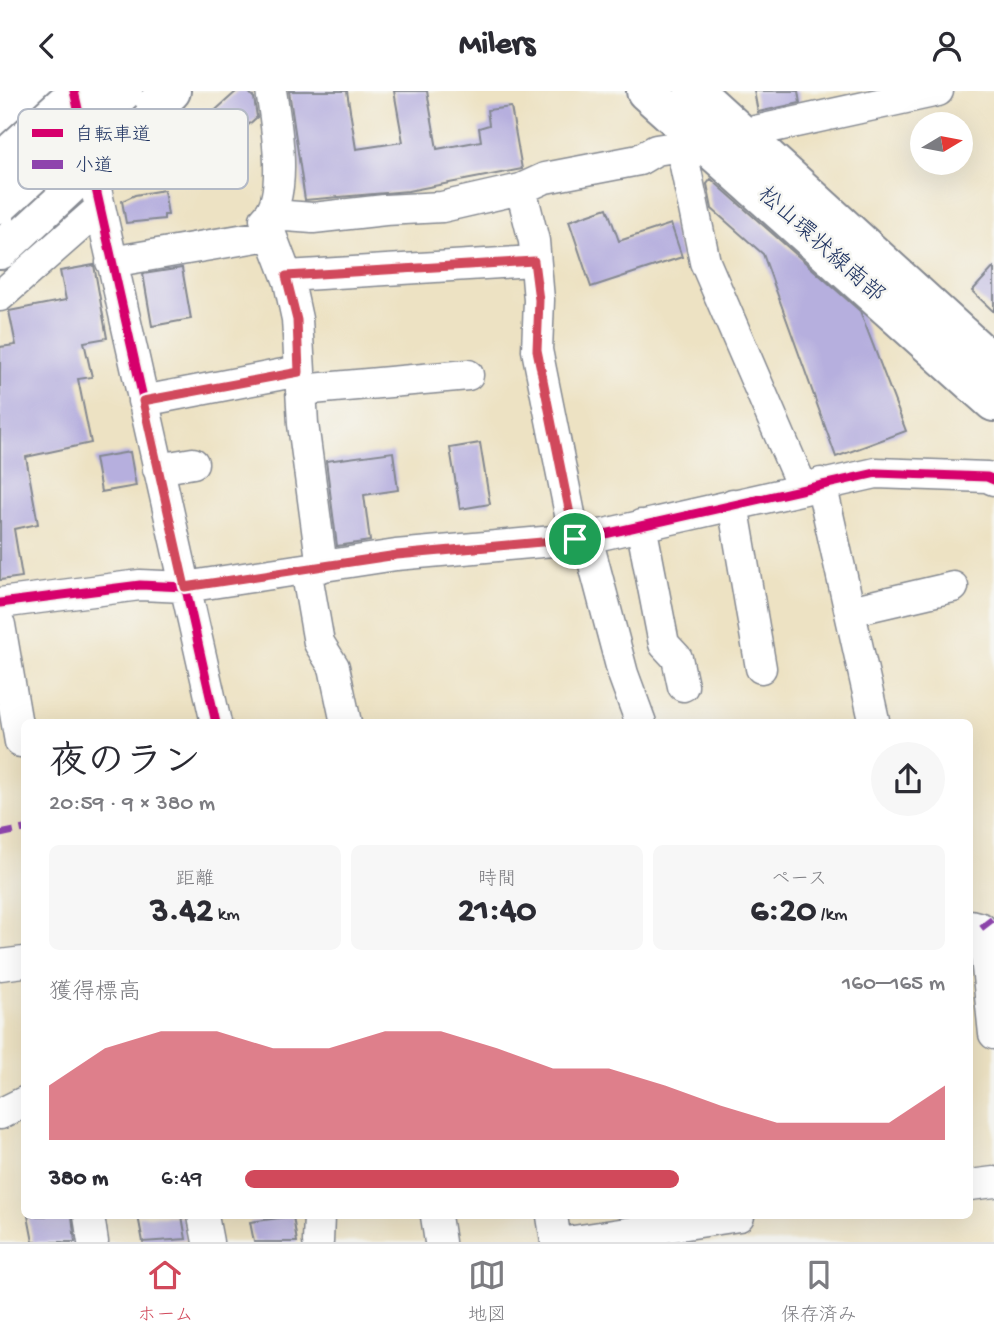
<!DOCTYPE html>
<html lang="ja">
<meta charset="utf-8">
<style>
:root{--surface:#fff;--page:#f7f7f7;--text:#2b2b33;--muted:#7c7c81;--line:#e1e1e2;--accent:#d1495b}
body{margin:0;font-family:"Gochi Hand","Klee One",sans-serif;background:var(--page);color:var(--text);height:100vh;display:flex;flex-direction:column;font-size:26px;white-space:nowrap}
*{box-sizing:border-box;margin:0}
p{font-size:23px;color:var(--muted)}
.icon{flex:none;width:38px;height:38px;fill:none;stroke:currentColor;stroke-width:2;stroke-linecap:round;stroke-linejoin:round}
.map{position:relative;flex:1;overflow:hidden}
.side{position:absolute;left:21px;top:628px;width:952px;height:500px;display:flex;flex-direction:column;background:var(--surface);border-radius:10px;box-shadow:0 7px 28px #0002}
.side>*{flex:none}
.needle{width:46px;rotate:80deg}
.controls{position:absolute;left:910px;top:21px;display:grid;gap:14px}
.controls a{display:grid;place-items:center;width:63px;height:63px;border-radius:50%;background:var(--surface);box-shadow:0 7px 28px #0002;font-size:35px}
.pin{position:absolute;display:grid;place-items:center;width:60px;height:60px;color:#fff;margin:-30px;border:4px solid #fff;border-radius:50%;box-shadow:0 2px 7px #0007}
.round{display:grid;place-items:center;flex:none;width:74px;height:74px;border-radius:37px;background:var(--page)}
.head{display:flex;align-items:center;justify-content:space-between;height:119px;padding:0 28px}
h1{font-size:38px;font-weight:800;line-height:52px}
.figures{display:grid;grid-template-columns:repeat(3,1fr);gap:10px;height:119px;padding:7px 28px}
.figures div{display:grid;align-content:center;border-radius:10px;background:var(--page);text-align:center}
.figures b{font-size:35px;font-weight:800}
.figures small{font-size:19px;font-weight:400}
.figures p{font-size:19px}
.chart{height:196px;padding:14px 28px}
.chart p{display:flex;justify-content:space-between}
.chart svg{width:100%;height:126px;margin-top:7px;fill:var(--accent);opacity:.7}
ul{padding:0 28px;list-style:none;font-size:23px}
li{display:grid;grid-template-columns:112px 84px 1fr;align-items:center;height:52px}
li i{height:18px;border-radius:9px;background:var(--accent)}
header{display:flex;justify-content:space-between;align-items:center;height:91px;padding:0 28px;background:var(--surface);font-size:32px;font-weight:800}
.menu{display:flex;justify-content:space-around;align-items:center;height:98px;border-top:2px solid var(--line);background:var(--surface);font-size:19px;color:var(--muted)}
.menu a{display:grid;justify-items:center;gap:4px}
.menu .on{color:var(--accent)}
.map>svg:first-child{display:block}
</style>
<header><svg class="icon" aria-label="back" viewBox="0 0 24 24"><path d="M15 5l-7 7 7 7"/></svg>Milers<svg class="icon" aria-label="person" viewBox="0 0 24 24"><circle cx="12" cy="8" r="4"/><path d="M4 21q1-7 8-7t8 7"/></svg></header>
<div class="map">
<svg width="994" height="1151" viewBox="0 0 994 1151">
<rect width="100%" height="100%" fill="#f6f6f2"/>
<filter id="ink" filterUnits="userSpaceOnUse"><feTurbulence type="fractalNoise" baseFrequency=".0143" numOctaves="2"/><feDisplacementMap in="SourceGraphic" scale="14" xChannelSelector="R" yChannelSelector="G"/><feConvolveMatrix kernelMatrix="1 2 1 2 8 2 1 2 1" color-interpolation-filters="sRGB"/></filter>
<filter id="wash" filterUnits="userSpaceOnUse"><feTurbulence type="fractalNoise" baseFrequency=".00686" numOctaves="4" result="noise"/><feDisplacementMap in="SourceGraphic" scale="28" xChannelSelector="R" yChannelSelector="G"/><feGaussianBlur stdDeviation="1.57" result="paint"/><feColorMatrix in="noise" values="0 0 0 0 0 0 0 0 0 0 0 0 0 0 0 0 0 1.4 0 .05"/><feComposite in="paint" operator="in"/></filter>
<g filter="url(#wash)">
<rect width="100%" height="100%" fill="#ede2c3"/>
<g id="blocks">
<path fill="#b6afde" d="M 237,0 L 248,0 L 254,7 L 257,26 L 214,65 L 192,40 Z
M 289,0 L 347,0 L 356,58 L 403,51 L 394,0 L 427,0 L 437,58 L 481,50 L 479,37 L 489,34 L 487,19 L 511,16 L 522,78 L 408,100 L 305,109 Z
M 754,0 L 798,0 L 800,12 L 758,21 Z
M 711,88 L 860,220 L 906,340 L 836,366 L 763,163 L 712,118 L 707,93 Z
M 164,99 L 168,124 L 164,124 L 164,128 L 126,132 L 122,110 L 135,104 Z
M 607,117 L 619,150 L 671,133 L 682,166 L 591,196 L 569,130 Z
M 94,174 L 107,247 L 84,251 L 92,286 L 78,288 L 91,352 L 26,366 L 38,433 L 14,438 L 22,486 L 0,489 L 0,256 L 16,254 L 9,220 L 66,209 L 60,180 Z
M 994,176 L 994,221 L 972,200 Z
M 182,177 L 191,228 L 152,235 L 143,183 Z
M 480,352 L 490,413 L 460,418 L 450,357 Z
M 130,361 L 136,395 L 101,401 L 95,367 Z
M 393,361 L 398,399 L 364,404 L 370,450 L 337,455 L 326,370 Z
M 28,1125 L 72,1125 L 75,1151 L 33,1151 Z
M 138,1125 L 182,1125 L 186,1148 L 143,1151 Z
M 293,1125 L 297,1151 L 254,1151 L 250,1131 Z"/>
</g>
</g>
<g filter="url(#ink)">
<use href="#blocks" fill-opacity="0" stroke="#848890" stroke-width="2"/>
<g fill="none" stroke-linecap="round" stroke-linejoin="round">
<defs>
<path id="street" d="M 271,0 C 276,31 289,107 265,128 L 289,191 L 297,228 L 303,333 L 322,476
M 0,13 L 16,0
M 741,43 L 938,0
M 681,55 L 705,171 L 802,396
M 87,58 L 216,632
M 274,120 L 286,125 L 313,127 L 385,119 L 442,116 L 521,98
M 111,171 L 269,144
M 287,185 L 534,170
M 0,205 L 99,118
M 301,299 L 468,284
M 143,310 L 299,280
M 158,378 L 193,372
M 821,392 L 874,629
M 733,413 L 761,577
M 641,434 L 664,553 L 677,567 L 683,595
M 587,447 L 623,583 L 641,632
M 575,448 L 537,259 L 539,209 L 534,150 L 521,98 L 545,87 L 639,69 L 656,59 L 681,55 L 693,42
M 306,478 L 319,552 L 334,576 L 346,632
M 0,512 L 140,494 L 185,496 L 396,464 L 587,447 L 876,382 L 987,386 L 994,389
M 850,520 L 953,496
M 0,534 L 20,651
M 970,834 L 981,837 L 984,847 L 994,943
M 0,874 L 24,871
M 0,1023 L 24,1011
M 970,1094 L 994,1091
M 89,1125 L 93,1151
M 203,1125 L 208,1151
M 436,1125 L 440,1151
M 552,1125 L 556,1151
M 318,1151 L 319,1125
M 567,1151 L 739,1125"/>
<path id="secondary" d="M 646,0 L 994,311
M 694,0 L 994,274"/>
<path id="highway" d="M 0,44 L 49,0
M 0,159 L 171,0"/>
</defs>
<use href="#street" stroke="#848890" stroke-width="33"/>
<use href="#secondary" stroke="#848890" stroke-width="42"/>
<use href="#highway" stroke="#848890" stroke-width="42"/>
<use href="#street" stroke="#fff" stroke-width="30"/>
<use href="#secondary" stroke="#fff" stroke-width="38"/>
<use href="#highway" stroke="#fff" stroke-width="38"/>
<defs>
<path id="highway-bridge" d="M 0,72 L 79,0
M 0,113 L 123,0"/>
</defs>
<use href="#highway-bridge" stroke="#848890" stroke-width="42" stroke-linecap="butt"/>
<use href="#highway-bridge" stroke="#fff" stroke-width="38"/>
<path stroke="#8e44ad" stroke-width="7" stroke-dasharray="14 7" stroke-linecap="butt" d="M 0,743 L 24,738
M 981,837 L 994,827"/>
<defs>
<path id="cycleway" d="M 74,0 L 216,632
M 0,512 L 140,494 L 185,496 L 396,464 L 587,447 L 876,382 L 987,386 L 994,389"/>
</defs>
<use href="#cycleway" stroke="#f6f6f2" stroke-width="13"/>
<use href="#cycleway" stroke="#d6006c" stroke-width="9"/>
</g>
</g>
<g fill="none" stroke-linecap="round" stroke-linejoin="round" filter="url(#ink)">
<defs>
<path id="route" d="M 534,170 L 539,209 L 537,259 L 575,448 L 397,464 L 185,496 L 143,310 L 299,281 L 297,229 L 286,185 Z"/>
</defs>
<use href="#route" stroke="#fff" stroke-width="14"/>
<use href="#route" stroke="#d1495b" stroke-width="9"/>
</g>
<g text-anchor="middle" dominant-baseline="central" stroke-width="5" stroke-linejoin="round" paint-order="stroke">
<g font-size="23" fill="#1b2f5e" stroke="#f6f6f2">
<text transform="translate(820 155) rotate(42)">松山環状線南部</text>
</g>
</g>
<rect x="18" y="18" width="230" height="80" rx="10" fill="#f6f6f2" stroke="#b4bac6" stroke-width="2"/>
<rect x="32" y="38" width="31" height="8" fill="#d6006c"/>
<rect x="32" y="69" width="31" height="9" fill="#8e44ad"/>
<g font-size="19" fill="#1b2f5e">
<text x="75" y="49">自転車道</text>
<text x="75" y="80">小道</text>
</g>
</svg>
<div class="controls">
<a><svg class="needle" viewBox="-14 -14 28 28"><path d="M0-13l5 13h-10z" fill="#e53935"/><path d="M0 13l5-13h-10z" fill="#7c7c81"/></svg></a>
</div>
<div class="pin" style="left:575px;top:448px;background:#1e9e55"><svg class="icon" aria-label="arrive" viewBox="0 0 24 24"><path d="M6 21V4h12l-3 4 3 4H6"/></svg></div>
<section class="side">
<div class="head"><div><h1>夜のラン</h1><p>20:59 · 9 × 380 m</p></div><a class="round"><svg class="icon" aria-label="share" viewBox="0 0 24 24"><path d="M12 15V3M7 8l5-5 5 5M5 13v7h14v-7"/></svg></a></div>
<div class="figures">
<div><p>距離</p><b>3.42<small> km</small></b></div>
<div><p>時間</p><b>21:40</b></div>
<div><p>ペース</p><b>6:20<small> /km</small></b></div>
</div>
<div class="chart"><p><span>獲得標高</span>160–165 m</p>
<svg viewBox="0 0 160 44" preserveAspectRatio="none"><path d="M0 44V25L10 12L20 6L30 6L40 12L50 12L60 6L70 6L80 12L90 19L100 19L110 25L120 32L130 38L140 38L150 38L160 25V44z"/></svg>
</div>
<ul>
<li><b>380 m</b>6:49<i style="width:62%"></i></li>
</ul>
</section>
</div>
<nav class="menu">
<a class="on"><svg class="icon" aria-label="home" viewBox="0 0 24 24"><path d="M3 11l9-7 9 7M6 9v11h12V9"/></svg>ホーム</a>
<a><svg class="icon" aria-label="map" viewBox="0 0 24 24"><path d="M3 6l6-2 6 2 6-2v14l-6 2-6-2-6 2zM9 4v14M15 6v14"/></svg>地図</a>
<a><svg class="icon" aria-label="saved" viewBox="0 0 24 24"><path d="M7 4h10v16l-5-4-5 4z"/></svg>保存済み</a>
</nav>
